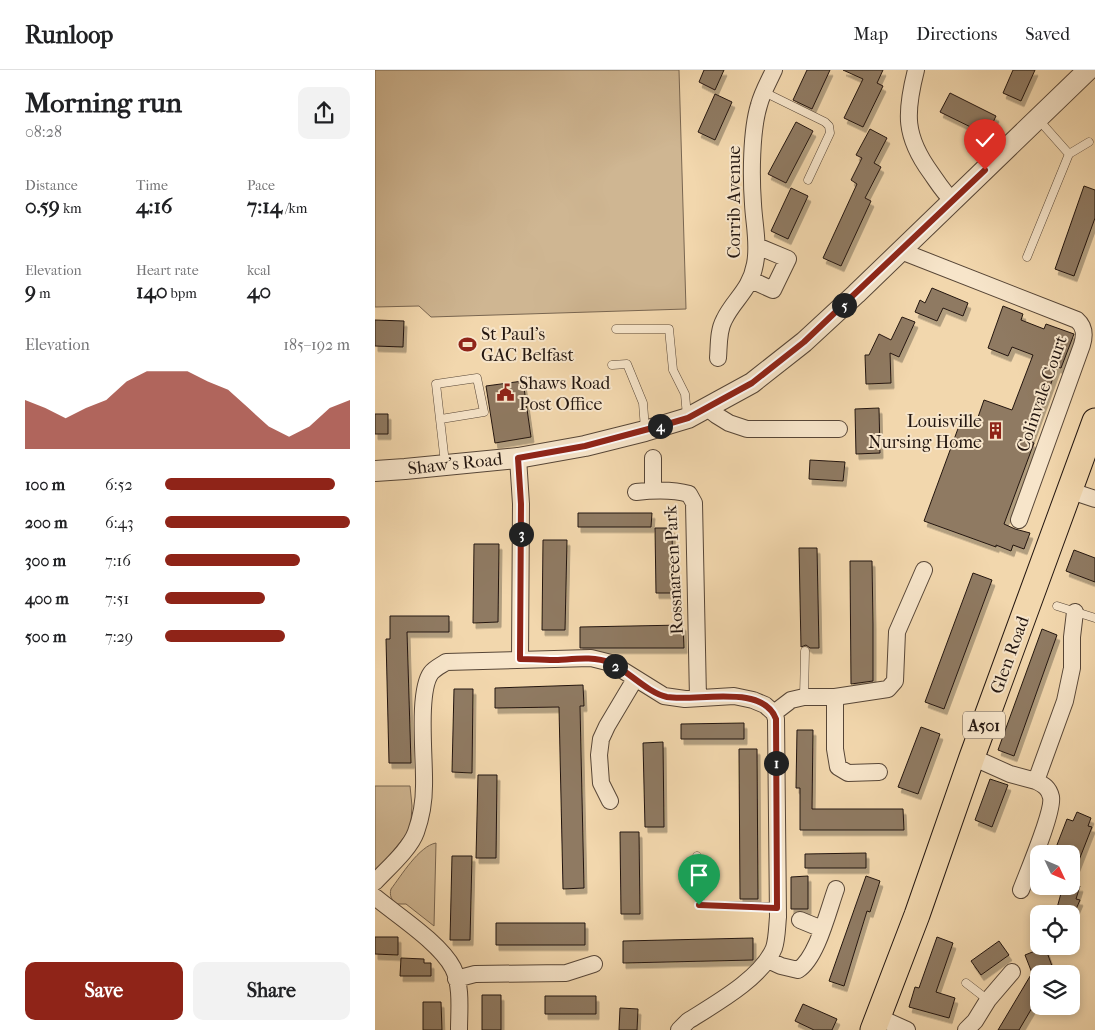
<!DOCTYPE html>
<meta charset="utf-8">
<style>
:root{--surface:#fff;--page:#f2f2f2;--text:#202124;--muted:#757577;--line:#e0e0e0;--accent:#8f2418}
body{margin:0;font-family:"IM FELL French Canon",serif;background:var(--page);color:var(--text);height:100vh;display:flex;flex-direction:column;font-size:19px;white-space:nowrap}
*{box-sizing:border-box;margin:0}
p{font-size:16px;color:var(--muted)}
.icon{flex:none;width:28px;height:28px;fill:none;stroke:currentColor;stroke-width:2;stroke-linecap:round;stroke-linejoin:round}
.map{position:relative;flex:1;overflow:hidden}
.drawer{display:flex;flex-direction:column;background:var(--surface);width:375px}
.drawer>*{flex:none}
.needle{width:32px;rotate:134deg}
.controls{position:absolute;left:655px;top:775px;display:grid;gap:10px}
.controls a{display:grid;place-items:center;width:50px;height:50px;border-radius:10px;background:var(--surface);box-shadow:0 2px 8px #0003;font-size:25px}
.pin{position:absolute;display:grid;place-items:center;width:42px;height:42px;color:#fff;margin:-51px -21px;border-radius:50% 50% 50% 0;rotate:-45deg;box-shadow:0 0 5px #0007}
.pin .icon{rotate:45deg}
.km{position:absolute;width:25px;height:25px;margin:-12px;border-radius:50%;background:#222;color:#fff;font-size:14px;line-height:25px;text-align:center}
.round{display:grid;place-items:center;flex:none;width:52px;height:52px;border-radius:10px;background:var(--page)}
.head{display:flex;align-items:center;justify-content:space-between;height:85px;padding:0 25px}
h1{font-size:28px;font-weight:800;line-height:38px}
.metrics{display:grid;grid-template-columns:repeat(3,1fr);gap:8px;height:85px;padding:5px 25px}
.metrics div{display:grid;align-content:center}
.metrics b{font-size:21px;font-weight:800}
.metrics small{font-size:14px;font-weight:400}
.metrics p{font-size:14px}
.chart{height:140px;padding:10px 25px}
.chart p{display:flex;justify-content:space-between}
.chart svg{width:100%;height:90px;margin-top:5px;fill:var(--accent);opacity:.7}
.action{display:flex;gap:10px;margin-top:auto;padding:10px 25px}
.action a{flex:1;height:58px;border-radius:10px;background:var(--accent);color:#fff;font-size:20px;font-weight:800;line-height:58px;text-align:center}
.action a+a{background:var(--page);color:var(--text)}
ul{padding:0 25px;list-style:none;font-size:16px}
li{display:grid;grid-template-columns:80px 60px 1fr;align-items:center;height:38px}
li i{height:12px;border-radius:6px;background:var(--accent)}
header{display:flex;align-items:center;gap:30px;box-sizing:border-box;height:70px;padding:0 25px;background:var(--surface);border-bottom:1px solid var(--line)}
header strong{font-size:24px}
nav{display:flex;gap:28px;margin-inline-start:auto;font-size:18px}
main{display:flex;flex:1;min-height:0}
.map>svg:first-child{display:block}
</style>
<header>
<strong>Runloop</strong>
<nav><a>Map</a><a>Directions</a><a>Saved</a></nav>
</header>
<main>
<section class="drawer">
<div class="head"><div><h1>Morning run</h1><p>08:28</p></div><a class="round"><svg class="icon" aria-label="share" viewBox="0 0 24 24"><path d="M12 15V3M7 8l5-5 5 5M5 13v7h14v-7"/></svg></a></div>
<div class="metrics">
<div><p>Distance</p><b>0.59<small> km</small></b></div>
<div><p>Time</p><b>4:16</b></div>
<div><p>Pace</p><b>7:14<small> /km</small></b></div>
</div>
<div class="metrics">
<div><p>Elevation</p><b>9<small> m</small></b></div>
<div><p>Heart rate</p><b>140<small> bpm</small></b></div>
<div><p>kcal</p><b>40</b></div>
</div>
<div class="chart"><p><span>Elevation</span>185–192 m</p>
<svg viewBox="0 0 160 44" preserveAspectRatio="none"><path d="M0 44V20L10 24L20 29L30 24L40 20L50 11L60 6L70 6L80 6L90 11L100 15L110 24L120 33L130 38L140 33L150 24L160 20V44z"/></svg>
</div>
<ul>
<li><b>100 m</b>6:52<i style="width:92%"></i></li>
<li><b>200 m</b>6:43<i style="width:100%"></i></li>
<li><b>300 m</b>7:16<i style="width:73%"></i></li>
<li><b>400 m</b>7:51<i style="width:54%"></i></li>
<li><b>500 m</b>7:29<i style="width:65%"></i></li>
</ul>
<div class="action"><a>Save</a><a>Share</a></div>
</section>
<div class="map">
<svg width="720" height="960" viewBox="0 0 720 960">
<defs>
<filter id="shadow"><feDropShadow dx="3" dy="5.5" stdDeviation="0" flood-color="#0004"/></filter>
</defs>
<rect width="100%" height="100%" fill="#f2d7ad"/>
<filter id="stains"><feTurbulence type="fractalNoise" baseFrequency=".004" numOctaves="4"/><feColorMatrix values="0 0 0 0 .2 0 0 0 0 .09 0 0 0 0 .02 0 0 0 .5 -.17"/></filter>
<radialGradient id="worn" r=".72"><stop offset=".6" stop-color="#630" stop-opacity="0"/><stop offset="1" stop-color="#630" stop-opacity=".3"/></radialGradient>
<path fill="#cfb692" stroke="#796651" d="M 0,0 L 304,0 L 311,239 L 56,247 L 44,236 L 0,237 Z
M 0,716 L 35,716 L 37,736 L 36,751 L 33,762 L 0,804 Z
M 61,773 L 59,856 L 31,834 L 20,834 C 17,829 14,826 16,819 C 26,806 44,776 61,773 Z"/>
<path fill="#8f7a62" stroke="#231610" filter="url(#shadow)" d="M 329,0 L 349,0 L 340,20 L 324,12 Z
M 432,0 L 455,0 L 437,39 L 418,30 Z
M 468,0 L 508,0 L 502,13 L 508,16 L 488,57 L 469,48 L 488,9 Z
M 638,0 L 660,0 L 646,31 L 628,23 Z
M 575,23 L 621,46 L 612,65 L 565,42 Z
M 340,24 L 357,32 L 340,70 L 323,62 Z
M 421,52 L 438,61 L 411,113 L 393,104 Z
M 495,59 L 512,68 L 499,93 L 506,97 L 490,128 L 496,131 L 466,196 L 448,188 L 482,114 L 476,110 L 487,88 L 481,85 Z
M 709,116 L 720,120 L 720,148 L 699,206 L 680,199 Z
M 416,118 L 433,126 L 413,169 L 396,161 Z
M 557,218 L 593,233 L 588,246 L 568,238 L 562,251 L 540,242 L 545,230 L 550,233 Z
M 628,236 L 648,244 L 646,250 L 669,259 L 671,254 L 699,264 L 686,298 L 682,297 L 655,371 L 659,373 L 629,454 L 640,459 L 655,463 L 649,479 L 638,475 L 636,481 L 621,475 L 621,477 L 549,451 L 588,345 L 602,350 L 609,330 L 637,340 L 658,285 L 637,277 L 633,286 L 613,278 Z
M 527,247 L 540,252 L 524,287 L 515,283 L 516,313 L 491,314 L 490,285 L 494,285 L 504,264 L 516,270 Z
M 0,250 L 29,251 L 28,277 L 0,276 Z
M 148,311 L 156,367 L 120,373 L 111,316 Z
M 504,338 L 505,383 L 481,384 L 480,339 Z
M 0,344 L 13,344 L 13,364 L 0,364 Z
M 435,390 L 470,392 L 468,411 L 434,409 Z
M 203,443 L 277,443 L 276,457 L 203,457 Z
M 280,458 L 297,458 L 298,523 L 281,523 Z
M 168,470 L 192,470 L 190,560 L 167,560 Z
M 99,474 L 124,474 L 123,552 L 98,553 Z
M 424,478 L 442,478 L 444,578 L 435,578 L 431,575 L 426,577 Z
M 699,480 L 720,488 L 720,512 L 691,501 Z
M 475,491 L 497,491 L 498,554 L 498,611 L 476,614 Z
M 598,503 L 617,510 L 569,639 L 550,632 Z
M 15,546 L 74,546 L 74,562 L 32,562 L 36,693 L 14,693 L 11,569 L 15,569 Z
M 308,555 L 309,578 L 205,578 L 205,557 Z
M 667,559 L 682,565 L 639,686 L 623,680 Z
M 208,615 L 209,636 L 205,636 L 209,818 L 188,819 L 184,637 L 120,638 L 120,618 Z
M 79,619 L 98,619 L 97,703 L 77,702 Z
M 369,653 L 369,669 L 306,669 L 306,654 Z
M 546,657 L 565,664 L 543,724 L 523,717 Z
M 422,660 L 438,660 L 437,739 L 528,739 L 529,760 L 425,760 L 425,718 L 421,718 Z
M 288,672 L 289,757 L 270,757 L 268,673 Z
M 364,679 L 382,679 L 383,829 L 365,829 Z
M 103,705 L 122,705 L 121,788 L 101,788 Z
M 615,709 L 633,715 L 617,757 L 600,750 Z
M 702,742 L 716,748 L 713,756 L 717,757 L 697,808 L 696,784 L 689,784 L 680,780 L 692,749 L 698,751 Z
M 245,762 L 264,762 L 265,844 L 246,844 Z
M 491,783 L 491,798 L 430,798 L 430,784 Z
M 77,786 L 97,786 L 95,870 L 75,870 Z
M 433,806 L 433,839 L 416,839 L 416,807 Z
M 491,806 L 505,811 L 495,842 L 492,841 L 469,916 L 454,911 Z
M 688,816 L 705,816 L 701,829 L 705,830 L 699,844 L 682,838 Z
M 121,853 L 210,853 L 210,875 L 121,875 Z
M 0,867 L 23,867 L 23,885 L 0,884 Z
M 562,867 L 578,873 L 561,922 L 580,928 L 574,948 L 534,937 L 540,917 L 544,918 Z
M 378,868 L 378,890 L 248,893 L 248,871 Z
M 624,871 L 634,885 L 606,905 L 596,891 Z
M 670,877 L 680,904 L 664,904 L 664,926 L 644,960 L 623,960 L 657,903 L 650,885 Z
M 26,888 L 49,889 L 49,893 L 56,893 L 56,906 L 25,906 Z
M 107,925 L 126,925 L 126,960 L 107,960 Z
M 170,926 L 221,926 L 221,944 L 170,944 Z
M 48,932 L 66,932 L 67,960 L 48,960 Z
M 428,934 L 462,949 L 457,960 L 439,960 L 420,951 Z
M 245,938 L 263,939 L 262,960 L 244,960 Z"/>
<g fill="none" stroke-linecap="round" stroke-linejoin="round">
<defs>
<path id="service" d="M 389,22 L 450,52 L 454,56 L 455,63 L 433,110
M 663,49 L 694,84
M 652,187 L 694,84 L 714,72
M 241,259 L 294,259 L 298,300 L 310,324 L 312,346
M 237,295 L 252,294 L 268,333 L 270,359
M 66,349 L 109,342 L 102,308 L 61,314 L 70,393
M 682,536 L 720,548
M 429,627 L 430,581
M 322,786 L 325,835 L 403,837
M 591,913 L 613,930"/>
<path id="minor" d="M 541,0 C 530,43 529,66 556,103 C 563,113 569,123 578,131
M 526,181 L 702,250 C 710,257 710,265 707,275 L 644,450
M 376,210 L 398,220 L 413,189 L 382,176
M 343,288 C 344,276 343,261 349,250 C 359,229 375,221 380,194 C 384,174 379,154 378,134 C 376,107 376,61 384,35 C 387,23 394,11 399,0
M 332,338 L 341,345 L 354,353 L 372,359 L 464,359
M 143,388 L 146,434 L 145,589
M 278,420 L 278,388
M 696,421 L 720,429
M 261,422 C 279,420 297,419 314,424 L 319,433 L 323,628
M 460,627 L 460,679 L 463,697 L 473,703 L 504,702
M 399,643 L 416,630 L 429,627 L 460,627 L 513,619 L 520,611 L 522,562 L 549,500
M 597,687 L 635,704 L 661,711 L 690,631 L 697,598 L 697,567 L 700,542
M 235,731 L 226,713 L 224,685 L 226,669 L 232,656 L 260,609
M 0,812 C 13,798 35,779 41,762 C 46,748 49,731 49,716 C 50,691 42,622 56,603 C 60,598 67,595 71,592 L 216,588 L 236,593 L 289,626 L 310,629 L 359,626 L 378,630 L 390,635 L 399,643 L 401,649 L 403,847 C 402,857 402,869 399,878 C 387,908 340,934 313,951 L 304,960
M 646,820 C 652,804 679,741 676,727 C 674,718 669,715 661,711
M 0,827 C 23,846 65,873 78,898 C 87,916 84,941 84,960
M 425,850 L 447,859
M 393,890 L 406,896 L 423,900 C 442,888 453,841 461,819
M 81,909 L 100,904 L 191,903 L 219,894
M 503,947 L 532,960
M 591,960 L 600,951 L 613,930 L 637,902"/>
<path id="tertiary" d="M 0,401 L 30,399 L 143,388 L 210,376 L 270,361 L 313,348 L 377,313 L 429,272 L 481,224 L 713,0"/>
<path id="primary" d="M 498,960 L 542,845 L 597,687 L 720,351"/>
</defs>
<use href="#service" stroke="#574637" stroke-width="9"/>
<use href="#minor" stroke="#574637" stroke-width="18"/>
<use href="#tertiary" stroke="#574637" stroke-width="22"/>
<use href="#primary" stroke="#231610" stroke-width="27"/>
<use href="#service" stroke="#f7e5ca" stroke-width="8"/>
<use href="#minor" stroke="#f7e5ca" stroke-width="16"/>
<use href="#tertiary" stroke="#f7e5ca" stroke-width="20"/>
<use href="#primary" stroke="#f2d7ad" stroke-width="25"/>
</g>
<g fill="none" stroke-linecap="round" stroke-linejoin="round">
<defs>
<path id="route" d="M 324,835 L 402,838 L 401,649 C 388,613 321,632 292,627 C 273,623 253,601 236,593 C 219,586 200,589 183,590 C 170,590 158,589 145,589 L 146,434 L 143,388 L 210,376 L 296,353 L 313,348 L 377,313 L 429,272 L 610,100"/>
</defs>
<use href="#route" stroke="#fff" stroke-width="10"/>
<use href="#route" stroke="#8f2418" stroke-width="6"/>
</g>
<defs>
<symbol id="stadium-bare" viewBox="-9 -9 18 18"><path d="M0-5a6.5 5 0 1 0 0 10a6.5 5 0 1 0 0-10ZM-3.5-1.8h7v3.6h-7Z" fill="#8f2418" stroke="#f7e5ca" stroke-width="2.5" paint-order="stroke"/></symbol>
<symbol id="civic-bare" viewBox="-9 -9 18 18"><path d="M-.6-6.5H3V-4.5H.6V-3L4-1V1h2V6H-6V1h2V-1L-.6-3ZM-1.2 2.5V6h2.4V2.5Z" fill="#8f2418" stroke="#f7e5ca" stroke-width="2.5" paint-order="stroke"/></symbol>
<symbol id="building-bare" viewBox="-9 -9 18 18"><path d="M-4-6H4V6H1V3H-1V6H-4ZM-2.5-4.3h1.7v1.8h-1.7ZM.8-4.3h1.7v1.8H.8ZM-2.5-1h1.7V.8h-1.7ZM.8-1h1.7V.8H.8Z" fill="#8f2418" stroke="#f7e5ca" stroke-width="2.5" paint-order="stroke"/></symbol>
</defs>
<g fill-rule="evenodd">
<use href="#stadium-bare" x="80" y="262" width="25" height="25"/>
<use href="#civic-bare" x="118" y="310" width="25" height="25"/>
<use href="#building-bare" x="608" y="348" width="25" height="25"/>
</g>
<g text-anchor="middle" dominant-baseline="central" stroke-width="4" stroke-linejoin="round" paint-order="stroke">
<rect fill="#f7e5ca" stroke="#635448" stroke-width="1" x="588" y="641.5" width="42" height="27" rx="4"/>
<g font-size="16" font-weight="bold" fill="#231610">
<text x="609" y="655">A501</text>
</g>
<g font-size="18" fill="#231610" stroke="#f7e5ca">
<text transform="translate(359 132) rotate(-90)">Corrib Avenue</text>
<text transform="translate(667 324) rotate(-71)">Colinvale Court</text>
<text transform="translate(80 394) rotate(-6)">Shaw's Road</text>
<text transform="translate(299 500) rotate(-93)">Rossnareen Park</text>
<text transform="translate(635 585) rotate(-70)">Glen Road</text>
</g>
<g font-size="18" fill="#231610" stroke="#f7e5ca" text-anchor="start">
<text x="106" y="264">St Paul's<tspan x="106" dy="21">GAC Belfast</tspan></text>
<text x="144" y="313">Shaws Road<tspan x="144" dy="21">Post Office</tspan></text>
<text x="607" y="351" text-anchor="end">Louisville<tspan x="607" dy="21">Nursing Home</tspan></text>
</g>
</g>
<rect width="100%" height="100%" filter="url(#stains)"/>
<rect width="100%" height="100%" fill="url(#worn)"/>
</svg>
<div class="controls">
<a><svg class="needle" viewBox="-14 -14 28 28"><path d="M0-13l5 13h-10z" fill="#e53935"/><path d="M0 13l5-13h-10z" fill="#757577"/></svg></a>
<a><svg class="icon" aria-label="locate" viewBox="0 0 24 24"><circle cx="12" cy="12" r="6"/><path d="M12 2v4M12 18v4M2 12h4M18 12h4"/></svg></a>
<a><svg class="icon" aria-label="layers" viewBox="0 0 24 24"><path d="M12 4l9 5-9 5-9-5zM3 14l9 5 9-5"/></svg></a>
</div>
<div class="pin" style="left:324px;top:835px;background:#1e9e55"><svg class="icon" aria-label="arrive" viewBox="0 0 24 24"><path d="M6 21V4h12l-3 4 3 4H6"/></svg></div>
<div class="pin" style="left:610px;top:100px;background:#d93025"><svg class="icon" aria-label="check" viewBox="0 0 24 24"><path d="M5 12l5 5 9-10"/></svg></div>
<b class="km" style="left:401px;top:693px">1</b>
<b class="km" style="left:240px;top:596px">2</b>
<b class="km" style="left:146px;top:464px">3</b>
<b class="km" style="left:285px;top:356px">4</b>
<b class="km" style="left:469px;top:235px">5</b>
</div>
</main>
